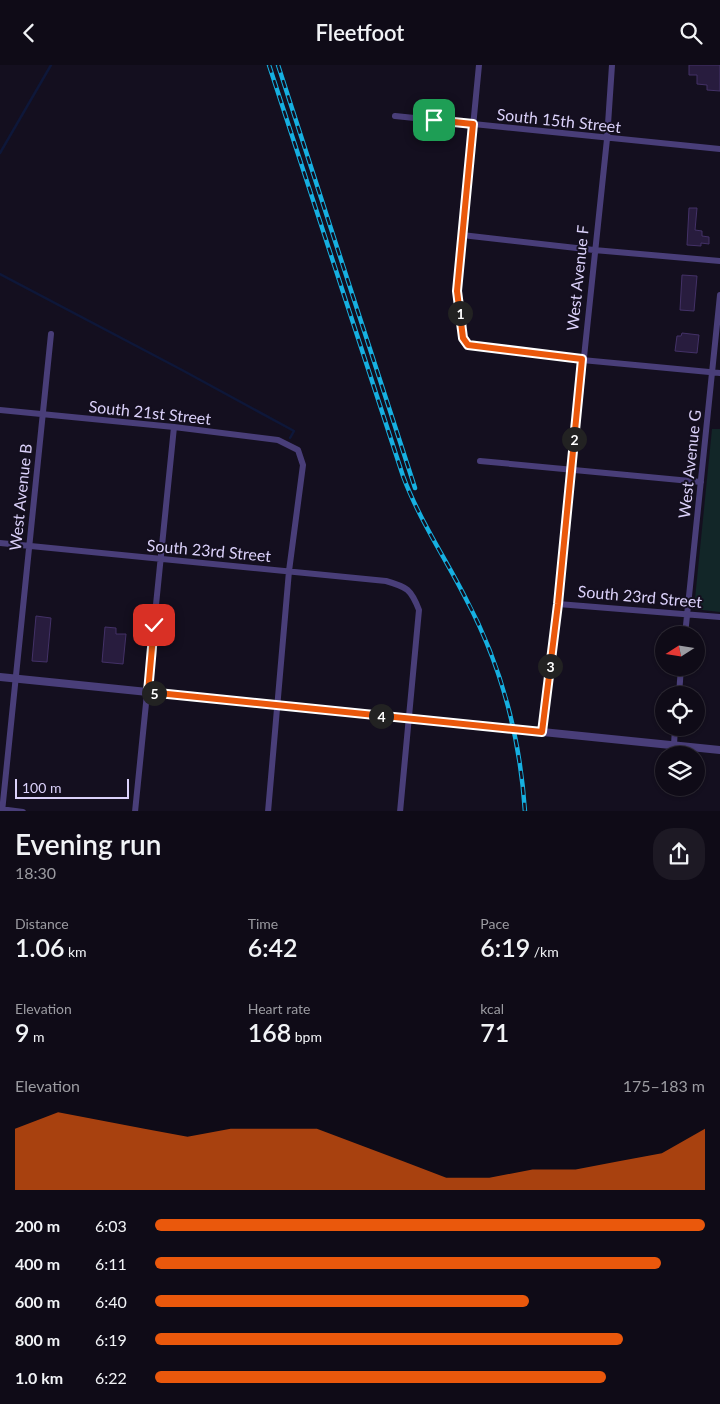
<!DOCTYPE html>
<meta charset="utf-8">
<style>
:root{--surface:#0f0b17;--page:#1d1924;--text:#f1f3f6;--muted:#9b9ba1;--line:#2f2b36;--accent:#ea580c}
body{margin:0;font-family:Lato,sans-serif;background:var(--page);color:var(--text);height:100vh;display:flex;flex-direction:column;font-size:19px;white-space:nowrap}
*{box-sizing:border-box;margin:0}
p{font-size:16px;color:var(--muted)}
.icon{flex:none;width:28px;height:28px;fill:none;stroke:currentColor;stroke-width:2;stroke-linecap:round;stroke-linejoin:round}
.map{position:relative;height:746px;overflow:hidden}
.sheet{display:flex;flex-direction:column;background:var(--surface);flex:1}
.sheet>*{flex:none}
.needle{width:32px;rotate:258deg}
.tools{position:absolute;left:655px;top:561px;display:grid;gap:10px}
.tools a{display:grid;place-items:center;width:50px;height:50px;border-radius:50%;background:var(--surface);box-shadow:0 1px 4px #0004,0 0 0 1px var(--line);font-size:25px}
.scale{position:absolute;left:15px;bottom:12px;width:114px;box-sizing:border-box;padding-left:5px;border:2px solid #dbd1fa;border-top:0;font-size:14px;line-height:18px;white-space:nowrap;color:#dbd1fa;-webkit-text-stroke:4px #140f1f;paint-order:stroke}
.pin{position:absolute;display:grid;place-items:center;width:42px;height:42px;color:#fff;margin:-21px;border-radius:10px;box-shadow:0 2px 8px #0006}
.km{position:absolute;width:25px;height:25px;margin:-12px;border-radius:50%;background:#222;color:#fff;font-size:14px;line-height:25px;text-align:center}
.round{display:grid;place-items:center;flex:none;width:52px;height:52px;border-radius:20px;background:var(--page)}
.overview{display:flex;align-items:center;justify-content:space-between;height:85px;padding:0 15px}
h1{font-size:28px;font-weight:600;line-height:38px}
.metrics{display:grid;grid-template-columns:repeat(3,1fr);gap:8px;height:85px;padding:5px 15px}
.metrics div{display:grid;align-content:center}
.metrics b{font-size:25px;font-weight:600}
.metrics small{font-size:14px;font-weight:400}
.metrics p{font-size:14px}
.chart{height:140px;padding:10px 15px}
.chart p{display:flex;justify-content:space-between}
.chart svg{width:100%;height:90px;margin-top:5px;fill:var(--accent);opacity:.7}
ul{padding:0 15px;list-style:none;font-size:16px}
li{display:grid;grid-template-columns:80px 60px 1fr;align-items:center;height:38px}
li i{height:12px;border-radius:6px;background:var(--accent)}
header{display:flex;justify-content:space-between;align-items:center;height:65px;padding:0 15px;background:var(--surface);font-size:22px;font-weight:600}
.map>svg:first-child{display:block}
</style>
<header><svg class="icon" aria-label="back" viewBox="0 0 24 24"><path d="M15 5l-7 7 7 7"/></svg>Fleetfoot<svg class="icon" aria-label="search" viewBox="0 0 24 24"><circle cx="10" cy="10" r="6"/><path d="M15 15l6 6"/></svg></header>
<div class="map">
<svg width="720" height="747" viewBox="0 0 720 747">
<rect width="100%" height="100%" fill="#140f1f"/>
<path fill="#122628" d="M 712,364 L 720,364 L 720,547 L 694,544 Z"/>
<g fill="none" stroke-linecap="round" stroke-linejoin="round">
<path stroke="#0e1739" stroke-width="2.5" d="M 0,88 L 51,0
M 0,209 L 182,305 L 294,366 L 290,373"/>
</g>
<path fill="#281c3e" stroke="#433167" d="M 689,0 L 720,0 L 720,26 L 707,25 L 707,20 L 697,19 L 697,10 L 689,10 Z
M 689,143 L 697,143 L 695,165 L 702,166 L 702,171 L 709,172 L 709,179 L 701,178 L 701,181 L 687,180 Z
M 682,210 L 697,211 L 694,246 L 680,245 Z
M 682,268 L 699,270 L 697,288 L 675,286 L 677,271 L 681,271 Z
M 36,551 L 51,553 L 47,597 L 32,596 Z
M 105,562 L 116,563 L 116,569 L 126,569 L 123,599 L 102,597 Z"/>
<g fill="none" stroke-linecap="round" stroke-linejoin="round">
<path stroke="#493e79" stroke-width="6" d="M 479,0 L 457,226 L 465,277 L 469,280 L 582,295 L 720,308
M 395,51 L 720,84
M 462,170 L 594,185 L 720,196
M 0,345 L 174,362 L 278,375 L 298,385 L 303,400 L 289,506 L 268,747
M 480,396 L 701,417
M 0,478 L 386,516 C 407,522 411,524 419,545 L 400,747
M 558,539 L 720,552
M 685,570 L 720,230
M 679,630 L 681,602
M 542,667 L 558,539 L 607,74 L 612,0
M 674,680 L 675,662
M 0,744 L 23,747
M 2,747 L 51,269
M 135,747 L 174,362"/>
<path stroke="#493e79" stroke-width="8" d="M 0,612 L 720,685"/>
<defs>
<path id="rail" d="M 269,0 L 403,411 C 419,454 444,491 465,532 C 501,599 520,672 525,747
M 278,0 L 415,423"/>
</defs>
<use href="#rail" stroke="#16b0e1" stroke-width="4.5"/>
<use href="#rail" stroke="#140f1f" stroke-width="2.5" stroke-dasharray="8" stroke-linecap="butt"/>
</g>
<g fill="none" stroke-linecap="round" stroke-linejoin="round">
<defs>
<path id="route" d="M 154,560 L 148,627 L 542,667 L 558,539 L 582,294 L 468,280 L 463,273 L 457,226 L 473,59 L 434,55"/>
</defs>
<use href="#route" stroke="#fff" stroke-width="10"/>
<use href="#route" stroke="#ea580c" stroke-width="6"/>
</g>
<g text-anchor="middle" dominant-baseline="central" stroke-width="4" stroke-linejoin="round" paint-order="stroke">
<g font-size="16" fill="#dbd1fa" stroke="#140f1f">
<text transform="translate(559 55) rotate(6)">South 15th Street</text>
<text transform="translate(577 213) rotate(-84)">West Avenue F</text>
<text transform="translate(150 347) rotate(6)">South 21st Street</text>
<text transform="translate(689 399) rotate(-84)">West Avenue G</text>
<text transform="translate(20 432) rotate(-84)">West Avenue B</text>
<text transform="translate(209 485) rotate(5)">South 23rd Street</text>
<text transform="translate(640 531) rotate(5)">South 23rd Street</text>
</g>
</g>
</svg>
<div class="tools">
<a><svg class="needle" viewBox="-14 -14 28 28"><path d="M0-13l5 13h-10z" fill="#e53935"/><path d="M0 13l5-13h-10z" fill="#9b9ba1"/></svg></a>
<a><svg class="icon" aria-label="locate" viewBox="0 0 24 24"><circle cx="12" cy="12" r="6"/><path d="M12 2v4M12 18v4M2 12h4M18 12h4"/></svg></a>
<a><svg class="icon" aria-label="layers" viewBox="0 0 24 24"><path d="M12 4l9 5-9 5-9-5zM3 14l9 5 9-5"/></svg></a>
</div>
<div class="scale">100 m</div>
<div class="pin" style="left:434px;top:55px;background:#1e9e55"><svg class="icon" aria-label="arrive" viewBox="0 0 24 24"><path d="M6 21V4h12l-3 4 3 4H6"/></svg></div>
<div class="pin" style="left:154px;top:560px;background:#d93025"><svg class="icon" aria-label="check" viewBox="0 0 24 24"><path d="M5 12l5 5 9-10"/></svg></div>
<b class="km" style="left:460px;top:248px">1</b>
<b class="km" style="left:574px;top:374px">2</b>
<b class="km" style="left:550px;top:601px">3</b>
<b class="km" style="left:381px;top:651px">4</b>
<b class="km" style="left:154px;top:628px">5</b>
</div>
<section class="sheet">
<div class="overview"><div><h1>Evening run</h1><p>18:30</p></div><a class="round"><svg class="icon" aria-label="share" viewBox="0 0 24 24"><path d="M12 15V3M7 8l5-5 5 5M5 13v7h14v-7"/></svg></a></div>
<div class="metrics">
<div><p>Distance</p><b>1.06<small> km</small></b></div>
<div><p>Time</p><b>6:42</b></div>
<div><p>Pace</p><b>6:19<small> /km</small></b></div>
</div>
<div class="metrics">
<div><p>Elevation</p><b>9<small> m</small></b></div>
<div><p>Heart rate</p><b>168<small> bpm</small></b></div>
<div><p>kcal</p><b>71</b></div>
</div>
<div class="chart"><p><span>Elevation</span>175–183 m</p>
<svg viewBox="0 0 160 44" preserveAspectRatio="none"><path d="M0 44V14L10 6L20 10L30 14L40 18L50 14L60 14L70 14L80 22L90 30L100 38L110 38L120 34L130 34L140 30L150 26L160 14V44z"/></svg>
</div>
<ul>
<li><b>200 m</b>6:03<i style="width:100%"></i></li>
<li><b>400 m</b>6:11<i style="width:92%"></i></li>
<li><b>600 m</b>6:40<i style="width:68%"></i></li>
<li><b>800 m</b>6:19<i style="width:85%"></i></li>
<li><b>1.0 km</b>6:22<i style="width:82%"></i></li>
</ul>
</section>
